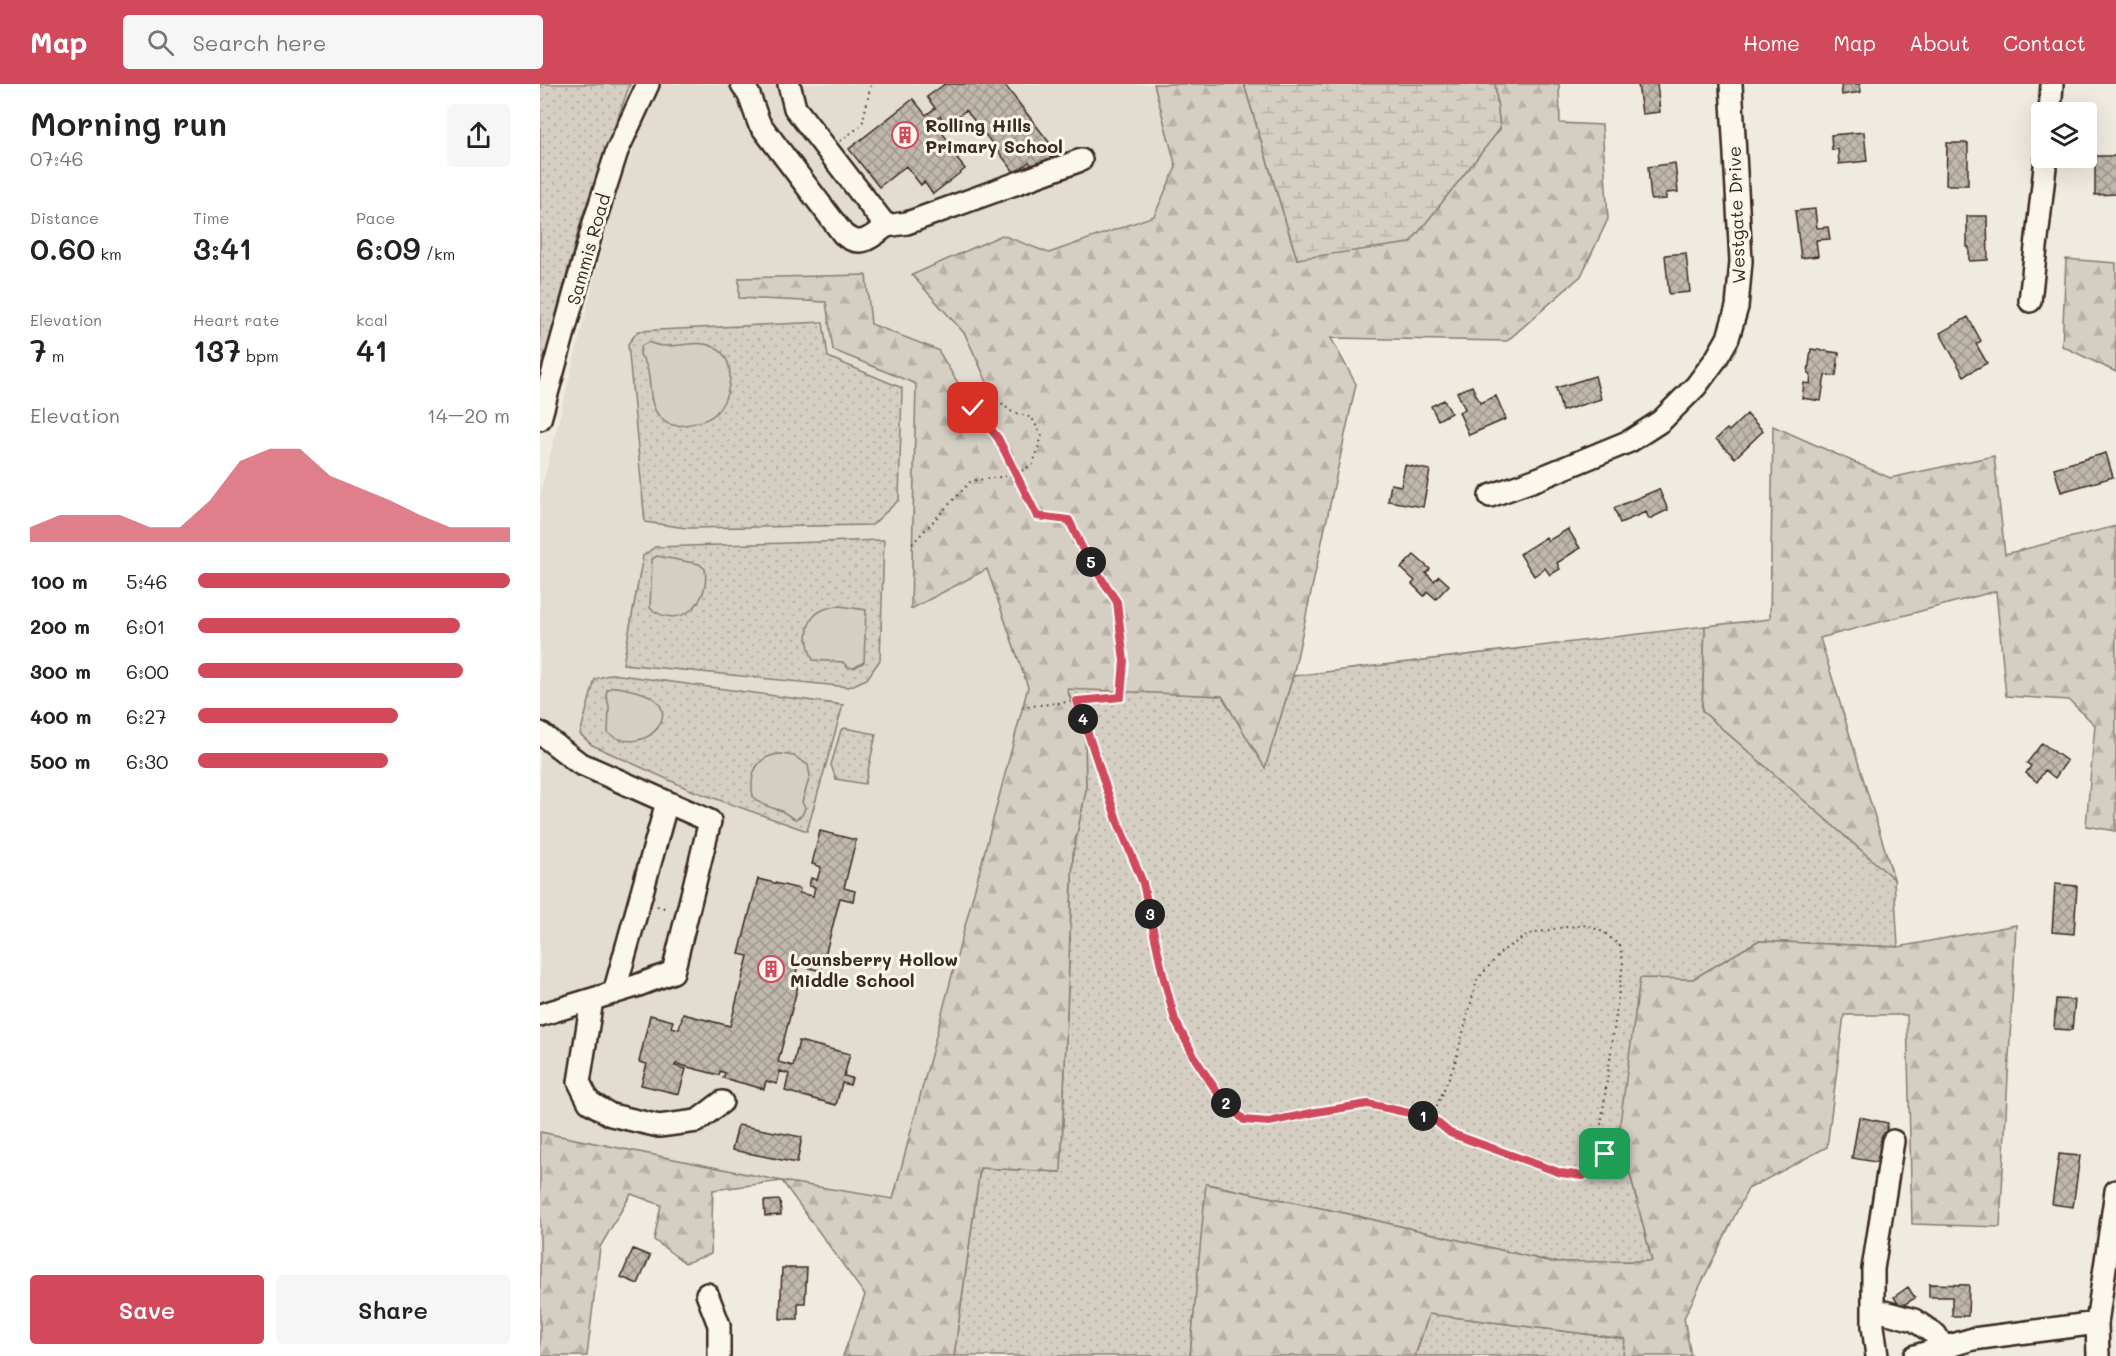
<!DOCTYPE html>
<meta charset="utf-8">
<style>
:root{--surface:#fff;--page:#f6f6f6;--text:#222;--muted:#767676;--accent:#d1495b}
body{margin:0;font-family:Mali,sans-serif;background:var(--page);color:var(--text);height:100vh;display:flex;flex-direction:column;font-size:22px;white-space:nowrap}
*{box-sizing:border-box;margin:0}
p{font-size:20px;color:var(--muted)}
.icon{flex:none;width:33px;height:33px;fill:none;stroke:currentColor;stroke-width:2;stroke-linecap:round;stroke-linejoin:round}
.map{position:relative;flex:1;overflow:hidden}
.details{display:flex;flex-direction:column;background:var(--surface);width:540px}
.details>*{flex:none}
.buttons{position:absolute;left:1491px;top:18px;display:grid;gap:12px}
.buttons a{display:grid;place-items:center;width:66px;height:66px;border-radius:6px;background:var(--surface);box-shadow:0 6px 24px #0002;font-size:30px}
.pin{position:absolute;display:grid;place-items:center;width:51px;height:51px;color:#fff;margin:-26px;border-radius:12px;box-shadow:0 3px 9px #0006}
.km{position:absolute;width:30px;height:30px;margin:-15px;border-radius:50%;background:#222;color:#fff;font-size:16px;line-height:30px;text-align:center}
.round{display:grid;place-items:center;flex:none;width:63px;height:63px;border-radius:6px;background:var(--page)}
.summary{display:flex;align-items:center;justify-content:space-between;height:102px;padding:0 30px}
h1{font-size:33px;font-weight:600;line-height:45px}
.stats{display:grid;grid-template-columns:repeat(3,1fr);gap:9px;height:102px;padding:6px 30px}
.stats div{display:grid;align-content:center}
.stats b{font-size:30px;font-weight:600}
.stats small{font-size:16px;font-weight:400}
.stats p{font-size:16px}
.chart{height:168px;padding:12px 30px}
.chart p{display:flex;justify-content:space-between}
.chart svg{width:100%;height:108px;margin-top:6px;fill:var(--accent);opacity:.7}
.primary-button{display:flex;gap:12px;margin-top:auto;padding:12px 30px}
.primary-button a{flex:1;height:69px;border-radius:6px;background:var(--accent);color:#fff;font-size:24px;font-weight:600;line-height:69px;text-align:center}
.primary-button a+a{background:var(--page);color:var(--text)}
ul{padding:0 30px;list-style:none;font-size:20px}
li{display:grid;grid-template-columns:96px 72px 1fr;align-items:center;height:45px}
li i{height:15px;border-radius:8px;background:var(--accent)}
header{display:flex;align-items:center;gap:36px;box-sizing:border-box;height:84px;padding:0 30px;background:var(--accent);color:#fff}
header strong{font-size:28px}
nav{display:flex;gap:33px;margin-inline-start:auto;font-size:21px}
.search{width:420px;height:54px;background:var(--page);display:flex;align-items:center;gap:15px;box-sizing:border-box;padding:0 21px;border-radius:6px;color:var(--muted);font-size:22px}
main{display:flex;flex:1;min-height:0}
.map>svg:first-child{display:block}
</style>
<header>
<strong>Map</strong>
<div class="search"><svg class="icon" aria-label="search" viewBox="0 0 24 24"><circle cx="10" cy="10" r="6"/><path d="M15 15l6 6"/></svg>Search here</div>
<nav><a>Home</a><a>Map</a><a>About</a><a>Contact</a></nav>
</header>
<main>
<section class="details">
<div class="summary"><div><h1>Morning run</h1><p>07:46</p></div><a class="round"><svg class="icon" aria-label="share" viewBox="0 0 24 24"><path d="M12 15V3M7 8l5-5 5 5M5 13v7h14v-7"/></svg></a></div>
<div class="stats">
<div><p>Distance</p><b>0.60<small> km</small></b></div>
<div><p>Time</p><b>3:41</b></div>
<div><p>Pace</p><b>6:09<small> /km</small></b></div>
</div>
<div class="stats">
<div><p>Elevation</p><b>7<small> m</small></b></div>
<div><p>Heart rate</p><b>137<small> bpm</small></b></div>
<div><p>kcal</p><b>41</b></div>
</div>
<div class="chart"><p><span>Elevation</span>14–20 m</p>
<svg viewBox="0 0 160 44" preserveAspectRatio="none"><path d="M0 44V38L10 33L20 33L30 33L40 38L50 38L60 27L70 11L80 6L90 6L100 17L110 22L120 27L130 33L140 38L150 38L160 38V44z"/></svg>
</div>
<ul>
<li><b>100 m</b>5:46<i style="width:100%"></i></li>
<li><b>200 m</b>6:01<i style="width:84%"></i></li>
<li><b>300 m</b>6:00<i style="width:85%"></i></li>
<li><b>400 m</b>6:27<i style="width:64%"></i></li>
<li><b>500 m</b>6:30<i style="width:61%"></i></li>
</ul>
<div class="primary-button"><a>Save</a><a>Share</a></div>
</section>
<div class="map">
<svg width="1576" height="1272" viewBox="0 0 1576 1272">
<defs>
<pattern id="grass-dots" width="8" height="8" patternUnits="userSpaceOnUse" patternTransform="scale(1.5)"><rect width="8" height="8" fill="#d5cec3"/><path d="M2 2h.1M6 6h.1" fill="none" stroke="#b8b1a7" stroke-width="1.8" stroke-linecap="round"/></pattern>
<pattern id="forest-firs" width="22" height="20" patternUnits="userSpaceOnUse" patternTransform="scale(1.5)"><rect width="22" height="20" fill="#d5cec3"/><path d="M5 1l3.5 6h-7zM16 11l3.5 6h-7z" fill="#b8b1a7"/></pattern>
<pattern id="wetland-marsh" width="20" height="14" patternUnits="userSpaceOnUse" patternTransform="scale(1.5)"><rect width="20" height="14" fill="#d5cec3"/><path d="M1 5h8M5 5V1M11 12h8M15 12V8" fill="none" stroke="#b8b1a7"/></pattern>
<pattern id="building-cross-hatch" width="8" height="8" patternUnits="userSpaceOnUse" patternTransform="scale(1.5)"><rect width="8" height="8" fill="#c0b8ad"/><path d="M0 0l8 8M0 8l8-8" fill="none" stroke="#9d968c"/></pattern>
</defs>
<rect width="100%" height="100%" fill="#f0ebe0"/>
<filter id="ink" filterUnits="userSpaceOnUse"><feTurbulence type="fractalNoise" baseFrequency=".0167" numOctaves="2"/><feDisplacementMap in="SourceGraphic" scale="12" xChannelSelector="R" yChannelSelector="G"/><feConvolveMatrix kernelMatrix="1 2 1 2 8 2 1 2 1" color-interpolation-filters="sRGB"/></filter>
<g filter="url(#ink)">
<path fill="#e2dcd1" d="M 122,0 L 614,0 L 636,83 L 614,132 L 509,169 L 462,151 L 373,191 L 425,250 L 453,311 L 433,324 L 398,266 L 331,240 L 326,191 L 199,195 L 199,214 L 286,218 L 293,266 L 377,300 L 371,524 L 447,485 L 488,603 L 353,1115 L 242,1097 L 0,1048 L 0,411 L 74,116 L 111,19 Z"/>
<path fill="url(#grass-dots)" stroke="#887c70" stroke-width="1.5" d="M 0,0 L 90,0 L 42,133 L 0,291 Z
M 283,238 L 288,273 L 362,304 L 359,416 L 332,441 L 146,444 L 105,438 L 88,260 L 98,247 Z
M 344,456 L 340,576 L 327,595 L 309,603 L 83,580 L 103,472 L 115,463 Z
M 1165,542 L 1162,627 L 1354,795 L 1358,863 L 1218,857 L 1153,895 L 1079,1046 L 1112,1177 L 1011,1178 L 809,1130 L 667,1100 L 650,1272 L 414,1272 L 440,1084 L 521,1088 L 533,769 L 546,706 L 545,657 L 527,604 L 682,612 L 725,683 L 753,592 Z
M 72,590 L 303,621 L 267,747 L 151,706 L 52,661 L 40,650 L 55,595 Z
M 305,644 L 336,650 L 325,700 L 296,695 L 291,681 L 301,646 Z
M 889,1230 L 1085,1255 L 1083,1272 L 875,1272 Z"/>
<path fill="url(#forest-firs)" stroke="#887c70" stroke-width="1.5" d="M 614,0 L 704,0 L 757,175 L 960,45 L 955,0 L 1019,0 L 1020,39 L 1062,41 L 1068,135 L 1041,192 L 967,257 L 791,254 L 816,300 L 753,592 L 725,684 L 682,612 L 527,605 L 545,657 L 546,706 L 533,769 L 521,1088 L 440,1084 L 414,1272 L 303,1272 L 325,1211 L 242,1097 L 173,1106 L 171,1170 L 145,1179 L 114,1156 L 121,1121 L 91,1110 L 60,1163 L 47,1272 L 0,1272 L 0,1048 L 242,1097 L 353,1115 L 488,603 L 447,485 L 371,525 L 376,300 L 293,266 L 286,218 L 199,214 L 199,194 L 326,191 L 331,240 L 398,266 L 433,324 L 453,311 L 425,250 L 372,191 L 462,151 L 509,169 L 614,132 L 636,83 Z
M 1526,175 L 1576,179 L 1576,288 L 1522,262 Z
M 1233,342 L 1350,394 L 1454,372 L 1465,470 L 1576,442 L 1576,747 L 1546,742 L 1555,641 L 1529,616 L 1466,612 L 1456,507 L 1280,554 L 1354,795 L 1162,627 L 1165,542 L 1230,535 Z
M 1476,841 L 1460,1143 L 1372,1140 L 1367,931 L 1304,931 L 1287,1063 L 1208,1105 L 1144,1234 L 1151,1272 L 1083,1272 L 1085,1255 L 889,1230 L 875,1272 L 650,1272 L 666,1100 L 809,1130 L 1011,1178 L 1112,1177 L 1079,1046 L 1100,894 L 1153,895 L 1218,857 L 1358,863 Z"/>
<path fill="url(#wetland-marsh)" stroke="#887c70" stroke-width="1.5" d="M 704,0 L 955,0 L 960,45 L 870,159 L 757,175 Z"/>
<path fill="#d5cec3" stroke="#887c70" stroke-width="1.5" d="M 109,258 C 132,271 163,247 183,270 C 196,286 189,316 175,330 C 167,337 156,339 145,341 C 138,342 129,342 124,337 C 102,320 117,289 100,271 L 101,262 Z
M 117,472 L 159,480 L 165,485 C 171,519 139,548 110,524 L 112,475 Z
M 300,522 L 326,526 L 324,578 L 314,584 L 307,583 L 303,578 L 273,576 C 261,548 267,524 300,522 Z
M 72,603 C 81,602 90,606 99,608 C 151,622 106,677 68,649 L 69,622 L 66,611 L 67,606 Z
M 242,670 L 254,672 L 268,681 L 270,692 L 262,718 L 265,724 L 262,731 L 256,735 C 249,733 247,730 242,727 C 231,723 221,722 213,713 C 209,690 216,671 242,670 Z"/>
<path fill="url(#building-cross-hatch)" stroke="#3b2a1e" stroke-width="1.5" d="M 405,0 L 464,0 L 512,62 L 509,65 L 514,71 L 495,85 L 489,78 L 475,89 L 426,26 L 407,41 L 400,32 L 393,37 L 420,72 L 417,75 L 425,85 L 393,110 L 384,98 L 381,101 L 366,82 L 339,103 L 309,65 L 373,15 L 386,31 L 395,24 L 387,13 Z
M 1098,0 L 1117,0 L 1120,28 L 1102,30 Z
M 1301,0 L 1320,0 L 1321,8 L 1302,11 Z
M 1324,48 L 1327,77 L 1299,80 L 1298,65 L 1292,66 L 1291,51 Z
M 1407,59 L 1428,59 L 1428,101 L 1406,101 Z
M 1555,72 L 1576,72 L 1576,110 L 1555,111 Z
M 1135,79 L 1138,108 L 1126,109 L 1126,115 L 1111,116 L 1108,83 Z
M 1275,125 L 1277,144 L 1288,143 L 1290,155 L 1276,156 L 1278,172 L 1261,174 L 1255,127 Z
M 1427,132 L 1447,132 L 1448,176 L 1429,177 L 1429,163 L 1427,163 Z
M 1146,169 L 1150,208 L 1129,210 L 1125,171 Z
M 1428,233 L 1441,257 L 1436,260 L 1447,279 L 1424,292 L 1400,249 Z
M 1271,265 L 1299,269 L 1296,292 L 1285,291 L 1281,317 L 1262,314 L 1264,299 L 1270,300 L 1271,290 L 1268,289 Z
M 1055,292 L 1061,315 L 1022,327 L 1016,304 Z
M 932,302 L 940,319 L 956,312 L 966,335 L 929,351 L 919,328 L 925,325 L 917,308 Z
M 904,316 L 911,329 L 898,336 L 891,322 Z
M 1207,330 L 1223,347 L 1195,374 L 1176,355 L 1187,345 L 1189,347 Z
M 1566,369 L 1573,393 L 1521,408 L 1514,384 Z
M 865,381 L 890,386 L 883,423 L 848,417 L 851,400 L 861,402 Z
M 1119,405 L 1128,426 L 1109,435 L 1106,428 L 1080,439 L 1074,424 Z
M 1028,445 L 1040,464 L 1017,479 L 1020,485 L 1010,491 L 1005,484 L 994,492 L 980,470 L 1006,453 L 1008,457 Z
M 874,471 L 890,485 L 886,489 L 894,497 L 899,492 L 909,501 L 896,515 L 888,508 L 884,512 L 872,500 L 875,497 L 861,484 Z
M 1502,659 L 1527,677 L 1515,694 L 1505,686 L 1497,698 L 1486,689 L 1491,682 L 1487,679 Z
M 280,747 L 316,756 L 304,804 L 315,807 L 313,817 L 300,814 L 281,887 L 258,881 L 254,897 L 259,898 L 238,978 L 253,982 L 259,957 L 310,970 L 304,992 L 312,994 L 310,1001 L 302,999 L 296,1021 L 245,1007 L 249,990 L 240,987 L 237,1000 L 226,997 L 224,1005 L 183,994 L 185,989 L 180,987 L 179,991 L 136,980 L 135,982 L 146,985 L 139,1010 L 101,1001 L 107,980 L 99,978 L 110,931 L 133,937 L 131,943 L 139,945 L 143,930 L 190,942 L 208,872 L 199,870 L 218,795 L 260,805 L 259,809 L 273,812 L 275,803 L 269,802 L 271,794 L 277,796 L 281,783 L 272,780 Z
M 1515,800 L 1537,802 L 1534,850 L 1512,848 Z
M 1516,915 L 1535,916 L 1532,946 L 1514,945 Z
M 1319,1033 L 1348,1039 L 1341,1079 L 1312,1074 Z
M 198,1041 L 262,1053 L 257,1079 L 192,1066 Z
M 1519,1070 L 1540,1072 L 1533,1123 L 1512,1120 Z
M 240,1116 L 241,1131 L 225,1132 L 224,1117 Z
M 93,1165 L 110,1172 L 98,1200 L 81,1193 Z
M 242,1184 L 267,1184 L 265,1219 L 258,1219 L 258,1235 L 240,1235 Z
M 1389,1200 L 1429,1201 L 1428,1232 L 1412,1232 L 1412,1213 L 1389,1213 Z
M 1368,1203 L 1375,1214 L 1360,1223 L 1354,1213 Z"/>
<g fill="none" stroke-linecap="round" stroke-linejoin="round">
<defs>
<path id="minor" d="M 202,0 L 209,11 L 219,39 L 303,150 C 320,165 332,153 346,142 L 255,24 L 249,0
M 1510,28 L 1512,0
M 346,142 L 367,139 L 541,76
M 1490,217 L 1506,74
M 0,335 L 54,139 L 77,67 L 108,0
M 950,412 L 1000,394 L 1090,357 L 1121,337 L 1156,302 L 1176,275 L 1188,254 L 1197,223 L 1201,177 L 1191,0
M 0,649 L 39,679 L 170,737 L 133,888 L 96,902 L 0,931
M 74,909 L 127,718
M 52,916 L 39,998 L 49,1018 L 71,1031 L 119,1042 L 157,1037 L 182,1018
M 167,1210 L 179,1241 L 179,1272
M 1333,1225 L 1374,1236 L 1396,1251 L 1403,1263
M 1337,1272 L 1333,1242 L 1333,1185 L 1353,1057
M 1375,1272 L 1433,1255 L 1557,1239
M 1558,1272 L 1557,1239 L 1576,1107"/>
</defs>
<use href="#minor" stroke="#3b2a1e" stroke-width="26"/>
<path stroke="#3b2a1e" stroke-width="2" stroke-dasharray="1.5 4.5" stroke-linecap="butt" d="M 403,0 L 404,1
M 300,57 L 322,41 L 331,0
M 453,311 L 470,327 L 492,334 L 502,352 L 493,380 L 475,391 L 497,432 L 529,436 L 544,467 L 577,518 L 584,577 L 581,613 L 538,617
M 372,460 L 431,397 L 475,391 L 458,354 L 433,324
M 482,623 L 537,617 L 577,736 L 603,799 L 623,891 L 635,936 L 656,976 L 681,1014 L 704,1036 L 729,1038 L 776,1027 L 828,1020 L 892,1034 L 910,1049 L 1021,1089 L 1043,1092 L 1061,1082 L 1065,1070 L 1061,1041 L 1083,878 L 1080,862 L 1065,849 L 1047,841 L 1018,844 L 987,851 L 962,867 L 937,896 L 915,979 L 892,1034
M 117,822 L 128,825"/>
<use href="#minor" stroke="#fbf7ec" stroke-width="21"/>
</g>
</g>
<g fill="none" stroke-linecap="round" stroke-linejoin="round" filter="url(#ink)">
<defs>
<path id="route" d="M 433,324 L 458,354 L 497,432 L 529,436 L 544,468 L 577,518 L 584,577 L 581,613 L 537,617 L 577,736 L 603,799 L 623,891 L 635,936 L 656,976 L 681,1014 L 704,1036 L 729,1038 L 776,1028 L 828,1020 L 892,1034 L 910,1049 L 1021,1089 L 1043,1092 L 1061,1082 L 1065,1070"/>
</defs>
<use href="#route" stroke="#fff" stroke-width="12"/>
<use href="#route" stroke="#d1495b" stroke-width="8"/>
</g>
<defs>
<symbol id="building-ring" viewBox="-11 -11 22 22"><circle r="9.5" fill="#fbf7ec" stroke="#d1495b" stroke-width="1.5"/><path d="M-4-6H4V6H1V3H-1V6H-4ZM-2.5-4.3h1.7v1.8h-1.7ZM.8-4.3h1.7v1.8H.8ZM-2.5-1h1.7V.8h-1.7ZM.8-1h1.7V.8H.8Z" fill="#d1495b"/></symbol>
</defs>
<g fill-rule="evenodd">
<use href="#building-ring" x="350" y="36" width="30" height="30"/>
<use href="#building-ring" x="216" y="870" width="30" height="30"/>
</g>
<g text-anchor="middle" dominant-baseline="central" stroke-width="6" stroke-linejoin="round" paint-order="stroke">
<g font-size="18" font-weight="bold" fill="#3b2a1e" stroke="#fbf7ec" text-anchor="start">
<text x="385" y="41">Rolling Hills<tspan x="385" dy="21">Primary School</tspan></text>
<text x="250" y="875">Lounsberry Hollow<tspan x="250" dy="21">Middle School</tspan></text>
</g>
<g font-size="18" fill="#3b2a1e" stroke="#fbf7ec">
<text transform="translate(1196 131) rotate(-92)">Westgate Drive</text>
<text transform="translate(48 165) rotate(-74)">Sammis Road</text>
</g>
</g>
</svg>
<div class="buttons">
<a><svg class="icon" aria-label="layers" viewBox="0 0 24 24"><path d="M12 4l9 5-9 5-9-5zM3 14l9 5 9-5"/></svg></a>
</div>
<div class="pin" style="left:1065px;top:1070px;background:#1e9e55"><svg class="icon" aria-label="arrive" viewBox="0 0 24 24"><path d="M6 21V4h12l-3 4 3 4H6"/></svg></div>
<div class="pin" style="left:433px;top:324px;background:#d93025"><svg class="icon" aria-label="check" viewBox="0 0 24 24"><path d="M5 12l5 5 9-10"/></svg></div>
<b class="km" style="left:883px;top:1032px">1</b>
<b class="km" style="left:686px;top:1019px">2</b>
<b class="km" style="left:610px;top:830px">3</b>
<b class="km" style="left:543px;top:635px">4</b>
<b class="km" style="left:551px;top:478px">5</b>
</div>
</main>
